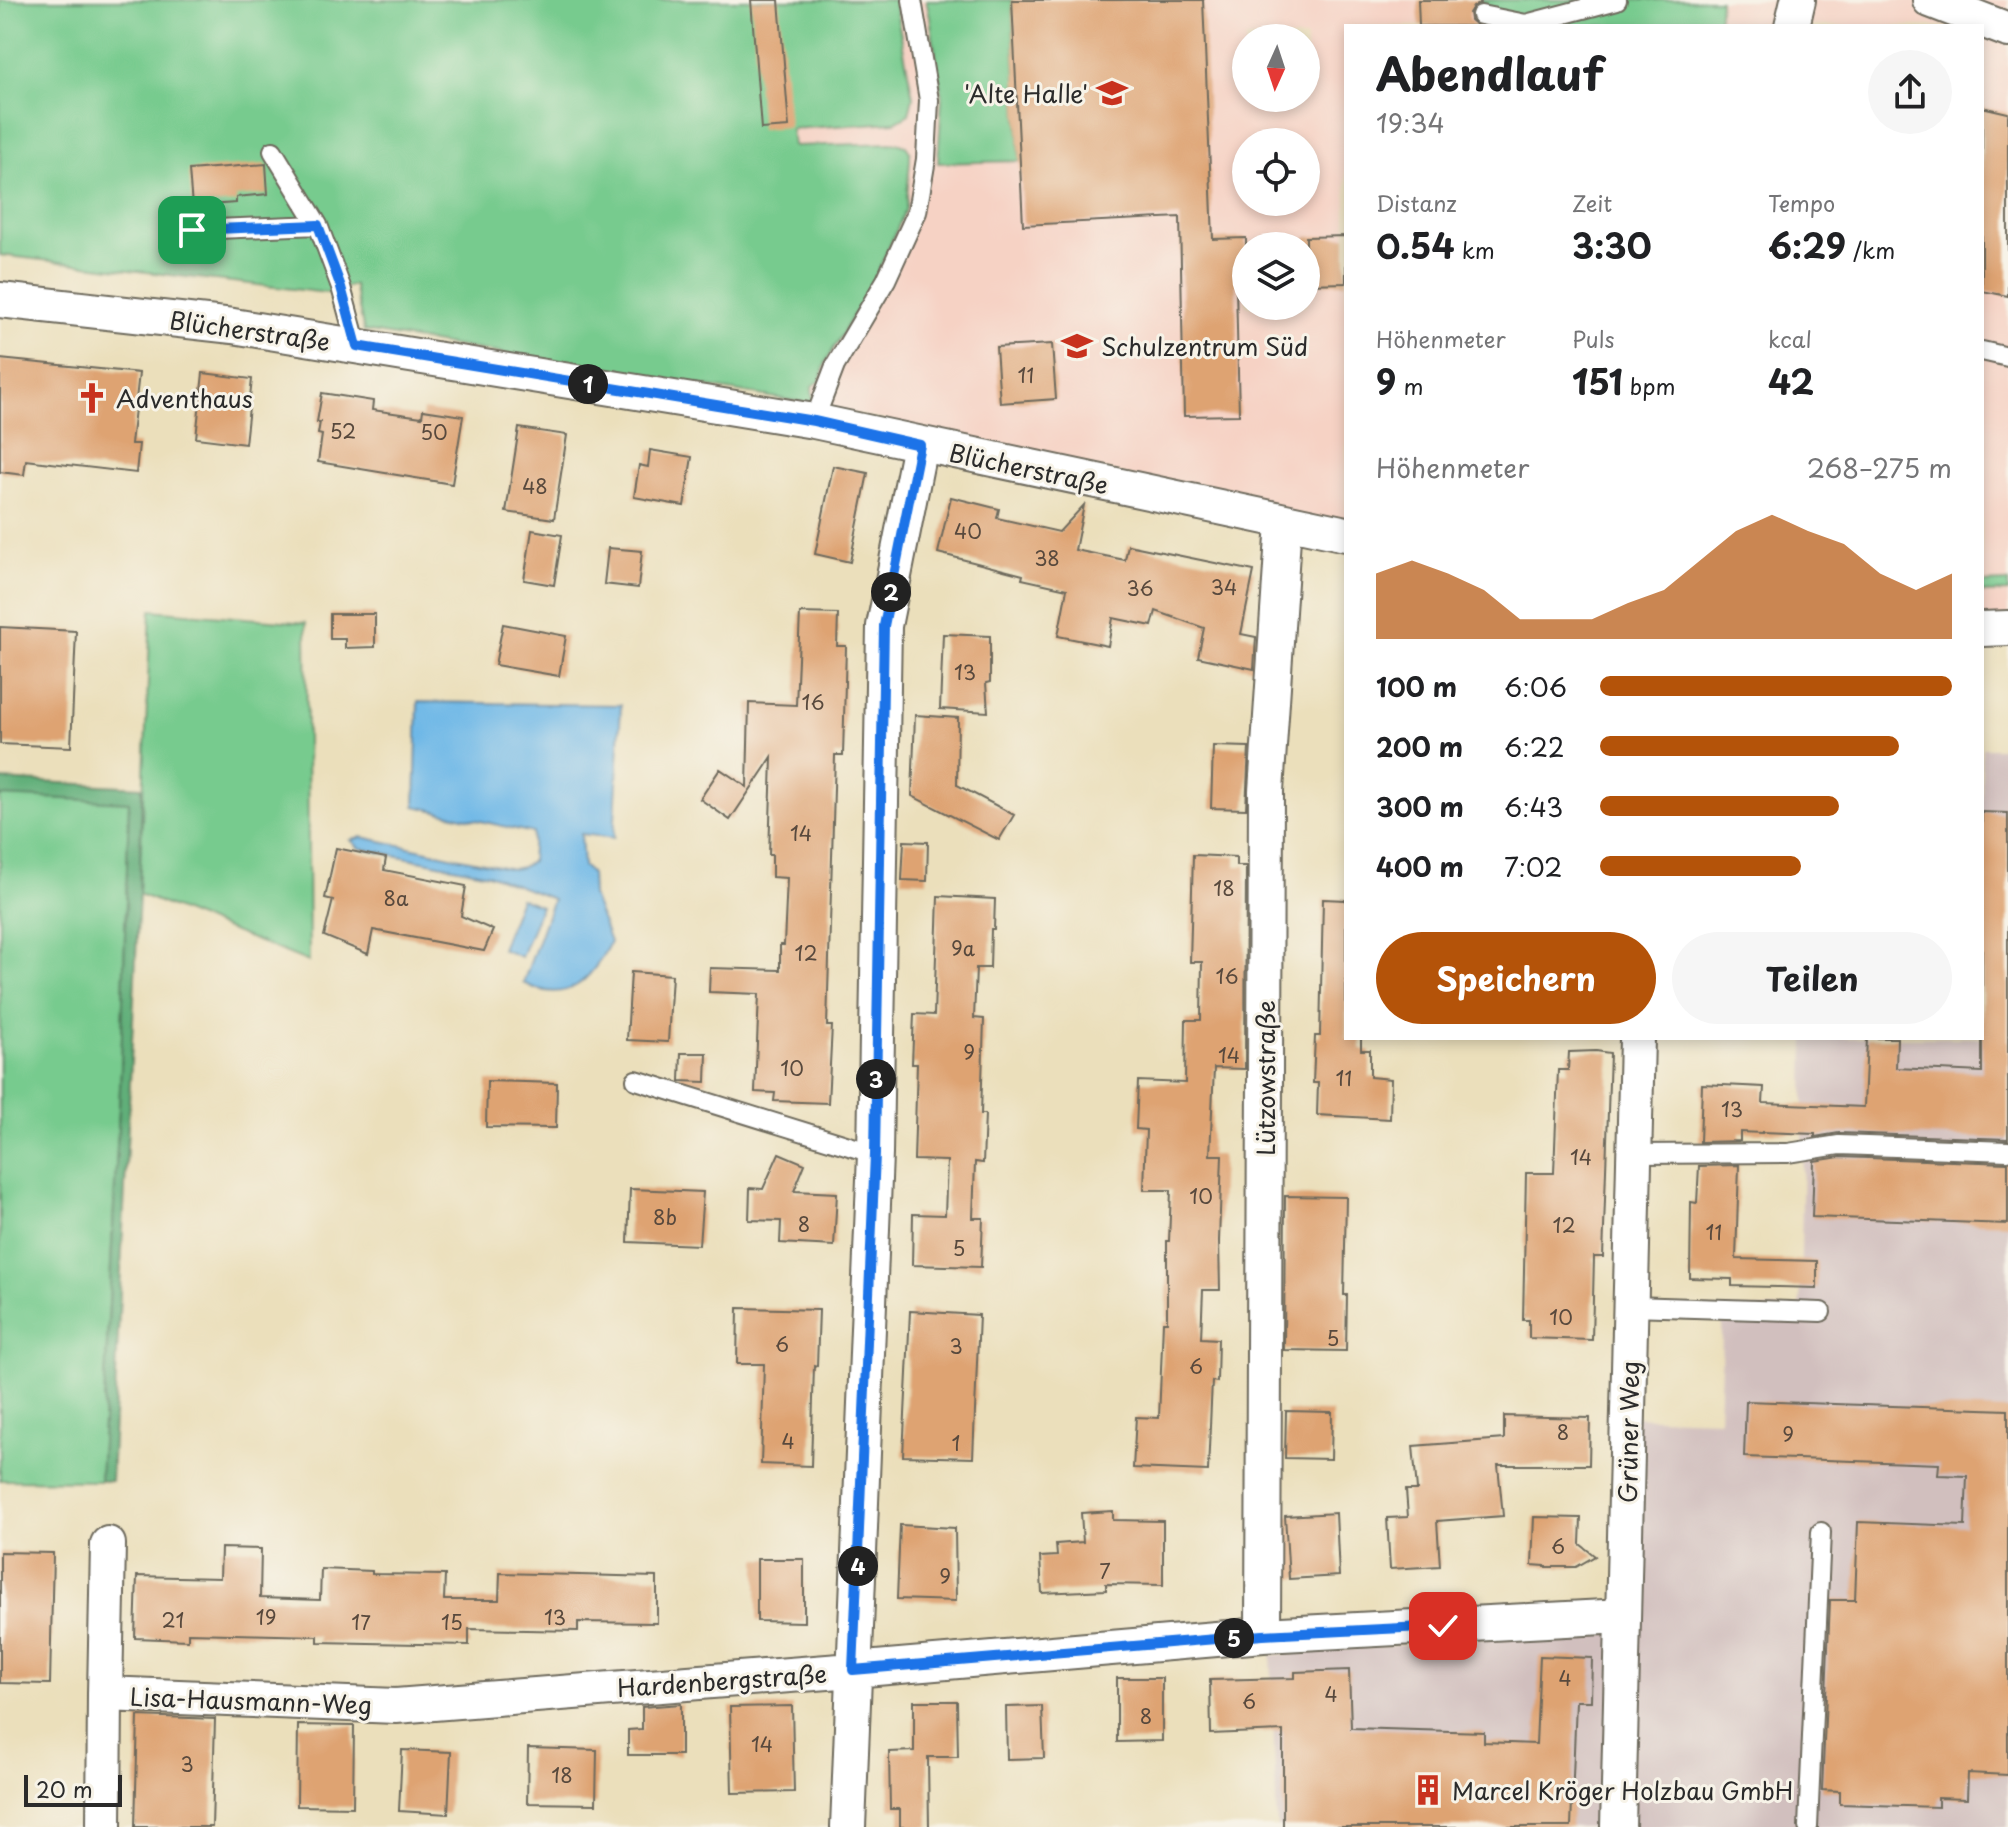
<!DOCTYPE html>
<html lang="de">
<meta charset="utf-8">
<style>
:root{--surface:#fff;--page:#f6f6f6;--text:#202124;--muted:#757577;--accent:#b45309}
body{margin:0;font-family:"Playpen Sans",sans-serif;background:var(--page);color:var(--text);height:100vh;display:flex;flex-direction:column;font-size:30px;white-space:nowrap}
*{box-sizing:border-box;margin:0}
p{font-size:26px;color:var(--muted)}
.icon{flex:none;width:44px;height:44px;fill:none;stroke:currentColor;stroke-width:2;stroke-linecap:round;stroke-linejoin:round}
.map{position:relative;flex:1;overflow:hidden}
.details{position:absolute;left:1344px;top:24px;width:640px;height:1016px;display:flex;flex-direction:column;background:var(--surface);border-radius:0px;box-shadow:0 4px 12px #0003}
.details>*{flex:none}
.needle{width:52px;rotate:183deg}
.tools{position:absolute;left:1232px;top:24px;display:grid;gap:16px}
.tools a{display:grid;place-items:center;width:88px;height:88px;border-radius:50%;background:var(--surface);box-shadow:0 4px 12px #0003;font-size:40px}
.scale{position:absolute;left:24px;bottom:20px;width:98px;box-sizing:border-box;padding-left:8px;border:4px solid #2b2b2b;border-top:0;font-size:22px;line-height:28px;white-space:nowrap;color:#2b2b2b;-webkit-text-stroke:6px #f7f3e8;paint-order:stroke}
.pin{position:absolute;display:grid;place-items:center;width:68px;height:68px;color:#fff;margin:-34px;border-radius:16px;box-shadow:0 4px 12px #0006}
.km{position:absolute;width:40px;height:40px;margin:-20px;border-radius:50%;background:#222;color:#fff;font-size:22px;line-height:40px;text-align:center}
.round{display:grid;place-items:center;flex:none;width:84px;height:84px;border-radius:42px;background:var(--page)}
.headline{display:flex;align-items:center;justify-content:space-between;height:136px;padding:0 32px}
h1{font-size:44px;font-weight:700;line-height:60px}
.metrics{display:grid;grid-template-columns:repeat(3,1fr);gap:12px;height:136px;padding:8px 32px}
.metrics div{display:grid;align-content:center}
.metrics b{font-size:34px;font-weight:700}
.metrics small{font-size:22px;font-weight:400}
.metrics p{font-size:22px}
.chart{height:224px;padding:16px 32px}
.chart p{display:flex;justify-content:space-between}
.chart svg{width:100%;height:144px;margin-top:8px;fill:var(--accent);opacity:.7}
.cta{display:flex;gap:16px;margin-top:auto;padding:16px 32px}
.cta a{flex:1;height:92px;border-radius:48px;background:var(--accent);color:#fff;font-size:32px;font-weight:700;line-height:92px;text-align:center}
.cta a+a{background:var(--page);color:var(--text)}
ul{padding:0 32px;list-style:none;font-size:26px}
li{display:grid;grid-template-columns:128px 96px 1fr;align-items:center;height:60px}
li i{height:20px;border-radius:10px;background:var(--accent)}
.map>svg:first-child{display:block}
</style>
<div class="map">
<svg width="2008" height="1827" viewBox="0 0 2008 1827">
<rect width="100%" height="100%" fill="#f7f3e8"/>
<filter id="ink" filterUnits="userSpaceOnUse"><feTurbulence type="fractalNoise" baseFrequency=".0125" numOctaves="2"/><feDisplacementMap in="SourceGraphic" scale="16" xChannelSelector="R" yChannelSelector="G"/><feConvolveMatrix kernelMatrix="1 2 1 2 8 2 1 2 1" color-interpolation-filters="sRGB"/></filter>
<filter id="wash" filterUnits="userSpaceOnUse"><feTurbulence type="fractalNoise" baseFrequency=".006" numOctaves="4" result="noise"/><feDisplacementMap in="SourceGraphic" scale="32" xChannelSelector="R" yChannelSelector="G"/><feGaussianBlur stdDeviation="1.8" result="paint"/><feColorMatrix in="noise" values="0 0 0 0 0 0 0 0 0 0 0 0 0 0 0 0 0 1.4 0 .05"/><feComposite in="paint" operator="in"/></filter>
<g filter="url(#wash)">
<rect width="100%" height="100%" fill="#ebdfbb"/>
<path fill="#f6d2c4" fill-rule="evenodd" d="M 781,0 L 2008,0 L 2008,619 L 1982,619 L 1982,26 L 1346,26 L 1346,525 L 813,404 ZM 1246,38 L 1306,38 L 1306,98 L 1246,98 ZM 1246,142 L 1306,142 L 1306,202 L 1246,202 ZM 1246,246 L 1306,246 L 1306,306 L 1246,306 Z"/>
<path fill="#d1bfbe" d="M 1982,748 L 2008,748 L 2008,1827 L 1277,1827 L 1271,1655 L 1617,1628 L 1624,1417 L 1719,1420 L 1723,1308 L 1800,1309 L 1805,1038 L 1982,1038 Z"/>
<path fill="#77cb8e" stroke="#517b5c" stroke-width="2" d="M 0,0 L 894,0 L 913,97 L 909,114 L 895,122 L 791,129 L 793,146 L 897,143 L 906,146 L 910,152 L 910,160 L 906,209 L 876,276 L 826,362 L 820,381 L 812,386 L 813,404 L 364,331 L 354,285 L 327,293 L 0,255 Z
M 926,0 L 1012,0 L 1020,161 L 938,163 L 942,96 L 930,17 Z
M 1480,0 L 1720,0 L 1718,26 L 1482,26 Z
M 2008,582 L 2008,592 L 1982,593 L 1982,583 Z
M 151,610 L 306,623 L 309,962 L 139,894 Z
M 0,796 L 129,801 L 121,1068 L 100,1481 L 0,1480 Z"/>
<path fill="#61af79" stroke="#466d52" stroke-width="2" d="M 0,780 L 142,787 L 139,894 L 111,1481 L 100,1481 L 121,1068 L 129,802 L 0,796 Z"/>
<path fill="#6eb8e7" stroke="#4c7289" stroke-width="2" d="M 418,702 L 621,705 L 614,838 L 581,834 L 583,866 L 591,874 L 592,895 L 610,942 C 591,981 567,1006 523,983 L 553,899 L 488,874 L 359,848 L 351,840 L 362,837 L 512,869 L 522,867 L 531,862 L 533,833 L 415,806 Z
M 520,898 L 541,906 L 521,957 L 501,949 Z"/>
<g id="blocks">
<path fill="#dea372" d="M 751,0 L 779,0 L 789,127 L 761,129 Z
M 1012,0 L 1203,0 L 1213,239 L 1246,238 L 1246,285 L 1236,285 L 1239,415 L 1184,416 L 1180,217 L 1023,225 Z
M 1418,0 L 1480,0 L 1480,3 L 1473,7 L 1469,13 L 1470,20 L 1477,26 L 1419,26 Z
M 1982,107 L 2008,113 L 2008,296 L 1982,291 Z
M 266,164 L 268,194 L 236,197 L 236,203 L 192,206 L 189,170 Z
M 1346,236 L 1346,283 L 1306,284 L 1306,237 Z
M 1052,344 L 1056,399 L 1000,403 L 996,347 Z
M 0,359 L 139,373 L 131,444 L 139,444 L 136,473 L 26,460 L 24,475 L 0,472 Z
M 203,373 L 252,379 L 245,444 L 196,438 Z
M 322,393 L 373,401 L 372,410 L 422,417 L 423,410 L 463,416 L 452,484 L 318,462 L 322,435 L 318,434 L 320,422 L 317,422 Z
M 519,428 L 567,435 L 554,519 L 506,512 Z
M 650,450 L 692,457 L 684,506 L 634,497 L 639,465 L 648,467 Z
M 833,466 L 868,473 L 850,562 L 815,554 Z
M 951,497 L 999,509 L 997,518 L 1059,532 L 1084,505 L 1075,550 L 1125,560 L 1128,545 L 1254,571 L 1241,634 L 1256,637 L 1254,669 L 1198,657 L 1204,628 L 1156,611 L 1152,626 L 1113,618 L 1108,646 L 1058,636 L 1067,589 L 1022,579 L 1023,575 L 938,553 Z
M 532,530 L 562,535 L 554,585 L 524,580 Z
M 608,548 L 642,551 L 638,588 L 604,584 Z
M 800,613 L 838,614 L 837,646 L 846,646 L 843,755 L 835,755 L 827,1026 L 832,1026 L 828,1103 L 774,1101 L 775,1093 L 755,1092 L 759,994 L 709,992 L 710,968 L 780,970 L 780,945 L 784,945 L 787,878 L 772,877 L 772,855 L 769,855 L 772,757 L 730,820 L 700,799 L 720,769 L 747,787 L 749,703 L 796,705 Z
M 330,614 L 375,614 L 375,647 L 345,648 L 345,639 L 330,639 Z
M 503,624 L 566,636 L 559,676 L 495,665 Z
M 0,627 L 76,631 L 71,747 L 0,744 Z
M 943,634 L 990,636 L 990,682 L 986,683 L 988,712 L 940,709 Z
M 915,715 L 958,718 L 957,785 L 1014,815 L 999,840 L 912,796 Z
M 1213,746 L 1249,747 L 1246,809 L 1211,808 Z
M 1982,812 L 2008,813 L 2008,1139 L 1839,1133 L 1815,1137 L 1815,1134 L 1762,1132 L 1762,1133 L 1740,1132 L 1740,1141 L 1700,1142 L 1702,1084 L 1764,1087 L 1763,1103 L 1864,1107 L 1867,1038 L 1897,1038 L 1896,1068 L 1982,1072 Z
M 904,841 L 928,842 L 927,881 L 902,880 Z
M 336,848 L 386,858 L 384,870 L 466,886 L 461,916 L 493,930 L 484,951 L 373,930 L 368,954 L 324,936 L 333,900 L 325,898 Z
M 1193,855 L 1236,857 L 1236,866 L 1246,866 L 1245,1069 L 1214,1068 L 1210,1155 L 1222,1155 L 1219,1241 L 1220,1290 L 1203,1290 L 1201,1338 L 1218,1339 L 1217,1382 L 1212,1381 L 1208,1471 L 1133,1468 L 1136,1417 L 1159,1418 L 1163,1322 L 1167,1322 L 1167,1241 L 1169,1241 L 1171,1190 L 1144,1190 L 1146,1130 L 1136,1129 L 1138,1081 L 1185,1083 L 1186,1020 L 1201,1020 L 1202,962 L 1190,962 Z
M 938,896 L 995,899 L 994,929 L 991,929 L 990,968 L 976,968 L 974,1018 L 984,1019 L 981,1114 L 985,1114 L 983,1163 L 975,1162 L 973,1218 L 983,1218 L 981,1267 L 912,1265 L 913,1214 L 945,1215 L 947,1161 L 914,1160 L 917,1064 L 912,1064 L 914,1014 L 934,1015 Z
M 1323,899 L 1346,900 L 1346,1038 L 1361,1038 L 1361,1050 L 1370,1050 L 1370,1077 L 1391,1079 L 1390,1119 L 1317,1115 L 1318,1083 L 1313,1083 L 1315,1036 L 1320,1036 Z
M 631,972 L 672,975 L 668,1042 L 627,1040 Z
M 1596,1051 L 1610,1053 L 1603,1257 L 1594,1257 L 1592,1340 L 1529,1338 L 1529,1320 L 1523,1320 L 1526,1173 L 1554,1173 L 1558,1070 L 1568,1070 L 1569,1052 Z
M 681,1053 L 707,1053 L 706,1082 L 680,1081 Z
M 487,1081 L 557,1083 L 556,1128 L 486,1127 Z
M 779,1153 L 805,1164 L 794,1191 L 837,1193 L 834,1246 L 780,1243 L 781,1221 L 749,1220 L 750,1188 L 763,1189 Z
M 1840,1157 L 2008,1163 L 2008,1224 L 1812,1217 L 1814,1161 Z
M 1739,1165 L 1736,1259 L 1817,1261 L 1817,1288 L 1732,1286 L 1732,1279 L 1690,1278 L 1691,1202 L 1697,1203 L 1699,1166 Z
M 630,1189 L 703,1192 L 699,1245 L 628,1242 Z
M 1285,1196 L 1346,1197 L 1344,1295 L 1347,1295 L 1346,1351 L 1284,1350 Z
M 738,1308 L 819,1310 L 817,1366 L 814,1365 L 811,1466 L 761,1464 L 764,1364 L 737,1364 Z
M 910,1311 L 979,1315 L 973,1458 L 903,1456 Z
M 1746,1401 L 2008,1410 L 2008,1775 L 1968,1773 L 1967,1799 L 1938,1798 L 1938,1807 L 1840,1804 L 1840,1791 L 1822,1790 L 1830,1600 L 1855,1600 L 1858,1522 L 1965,1526 L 1967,1476 L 1938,1475 L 1939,1464 L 1744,1457 Z
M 1286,1411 L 1332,1412 L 1331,1459 L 1285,1458 Z
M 1504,1416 L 1590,1418 L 1589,1465 L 1498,1465 L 1503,1516 L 1437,1521 L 1440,1566 L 1390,1569 L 1387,1518 L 1408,1517 L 1406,1490 L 1417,1490 L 1413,1446 L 1504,1439 Z
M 1113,1511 L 1113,1520 L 1163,1521 L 1163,1585 L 1106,1584 L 1106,1590 L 1042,1593 L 1040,1557 L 1057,1556 L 1056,1544 L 1083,1542 L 1081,1513 Z
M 1336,1513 L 1339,1576 L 1289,1579 L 1285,1516 Z
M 1534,1517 L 1581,1518 L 1580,1544 L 1595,1556 L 1576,1567 L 1545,1567 L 1545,1566 L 1532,1565 Z
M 900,1525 L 955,1528 L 956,1601 L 897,1599 Z
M 221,1548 L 261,1549 L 260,1598 L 320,1600 L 321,1569 L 372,1571 L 372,1574 L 445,1575 L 444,1600 L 499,1600 L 500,1573 L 657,1577 L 657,1623 L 578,1622 L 578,1631 L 469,1629 L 469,1645 L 318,1642 L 318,1636 L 188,1633 L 188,1640 L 135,1638 L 137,1576 L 220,1578 Z
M 0,1552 L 53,1553 L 50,1684 L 0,1683 Z
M 757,1559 L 804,1559 L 804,1622 L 757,1621 Z
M 1540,1656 L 1592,1658 L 1591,1701 L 1576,1701 L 1571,1827 L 1283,1827 L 1283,1731 L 1211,1734 L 1210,1680 L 1295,1678 L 1295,1672 L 1349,1670 L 1351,1728 L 1484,1732 L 1484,1742 L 1536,1744 Z
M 1117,1678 L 1162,1678 L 1162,1741 L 1117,1742 Z
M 914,1701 L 957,1701 L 958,1757 L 928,1757 L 929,1827 L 900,1827 L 900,1809 L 890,1809 L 889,1752 L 914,1751 Z
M 681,1704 L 681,1755 L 628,1755 L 628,1730 L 642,1729 L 642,1707 Z
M 792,1706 L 794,1792 L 732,1793 L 730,1707 Z
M 1042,1706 L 1044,1758 L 1007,1759 L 1006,1707 Z
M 138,1716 L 215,1719 L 212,1827 L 135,1827 Z
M 298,1725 L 354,1726 L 353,1807 L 297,1806 Z
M 528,1748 L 597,1750 L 596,1804 L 527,1803 Z
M 402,1750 L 451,1752 L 448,1814 L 399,1811 Z"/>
</g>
</g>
<g filter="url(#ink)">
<use href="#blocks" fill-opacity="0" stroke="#6e6a5d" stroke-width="2"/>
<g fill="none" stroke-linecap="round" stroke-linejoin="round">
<defs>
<path id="service" d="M 1481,15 L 1526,24 L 1617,0
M 273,151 L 318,225 L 341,287 L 357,346
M 192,230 L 318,225
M 1982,351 L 2008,357
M 814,421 L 835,366 L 886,280 L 917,212 L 926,159 L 929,100 L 912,0
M 636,1080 L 875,1154
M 1634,1154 L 1788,1153 L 1839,1145 L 2008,1151
M 1631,1306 L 1821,1312
M 1808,1827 L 1821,1532"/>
<path id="minor" d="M 1930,0 L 2008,30
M 1792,26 L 1798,0
M 0,300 L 233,326 L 814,421 L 1346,534
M 1982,629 L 2008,628
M 1263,1635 L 1266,791 L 1284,522
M 105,1694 L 108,1544
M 104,1827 L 105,1694 L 396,1706 L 853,1670 L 1263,1635 L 1623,1616
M 848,1827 L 875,1154 L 884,626 L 920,445
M 1618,1827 L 1637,1038"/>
</defs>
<use href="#service" stroke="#6e6a5d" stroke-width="22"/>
<use href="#minor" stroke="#6e6a5d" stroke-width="38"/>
<use href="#service" stroke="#fff" stroke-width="18"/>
<use href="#minor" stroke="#fff" stroke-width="34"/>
</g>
</g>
<g fill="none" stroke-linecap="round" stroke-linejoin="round" filter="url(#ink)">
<defs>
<path id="route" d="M 192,230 L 318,225 L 341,287 L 357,346 L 814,421 L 920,445 L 884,626 L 875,1154 L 853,1670 L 1263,1635 L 1443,1626"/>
</defs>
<use href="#route" stroke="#fff" stroke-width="16"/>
<use href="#route" stroke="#1a73e8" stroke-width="10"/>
</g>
<defs>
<symbol id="school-bare" viewBox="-9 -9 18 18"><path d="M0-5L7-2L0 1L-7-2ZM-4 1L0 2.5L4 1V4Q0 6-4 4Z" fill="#c8321e" stroke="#f7f3e8" stroke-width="2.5" paint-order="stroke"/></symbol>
<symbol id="church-bare" viewBox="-9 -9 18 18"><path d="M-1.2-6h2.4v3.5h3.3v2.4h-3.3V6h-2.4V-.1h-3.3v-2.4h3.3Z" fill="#c8321e" stroke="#f7f3e8" stroke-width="2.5" paint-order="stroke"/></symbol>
<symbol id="building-bare" viewBox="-9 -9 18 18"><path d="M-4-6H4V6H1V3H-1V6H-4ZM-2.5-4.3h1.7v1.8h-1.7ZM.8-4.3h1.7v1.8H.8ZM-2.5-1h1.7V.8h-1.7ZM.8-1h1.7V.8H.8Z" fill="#c8321e" stroke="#f7f3e8" stroke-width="2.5" paint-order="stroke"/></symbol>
</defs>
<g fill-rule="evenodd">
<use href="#school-bare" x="1090" y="71" width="44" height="44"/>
<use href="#school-bare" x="1055" y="324" width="44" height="44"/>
<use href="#church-bare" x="70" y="376" width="44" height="44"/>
<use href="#building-bare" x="1406" y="1768" width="44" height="44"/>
</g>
<g text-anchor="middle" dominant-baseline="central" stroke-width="6" stroke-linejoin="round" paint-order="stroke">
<g font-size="20" fill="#58493d">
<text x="1026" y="375">11</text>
<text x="343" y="431">52</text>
<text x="434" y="432">50</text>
<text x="535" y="486">48</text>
<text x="968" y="531">40</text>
<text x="1047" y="558">38</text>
<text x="1224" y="587">34</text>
<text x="1140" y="588">36</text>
<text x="965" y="672">13</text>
<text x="813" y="702">16</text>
<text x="801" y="833">14</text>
<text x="1224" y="888">18</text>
<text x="396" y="898">8a</text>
<text x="963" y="948">9a</text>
<text x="806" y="953">12</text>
<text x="1227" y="976">16</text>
<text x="969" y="1052">9</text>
<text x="1229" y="1055">14</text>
<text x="792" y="1068">10</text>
<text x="1344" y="1078">11</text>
<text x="1732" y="1109">13</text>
<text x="1581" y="1157">14</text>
<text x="1201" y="1196">10</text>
<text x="665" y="1217">8b</text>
<text x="804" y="1224">8</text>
<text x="1564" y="1225">12</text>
<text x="1714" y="1232">11</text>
<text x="959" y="1248">5</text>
<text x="1561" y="1317">10</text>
<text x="1333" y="1338">5</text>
<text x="782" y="1344">6</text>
<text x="956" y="1346">3</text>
<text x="1196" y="1366">6</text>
<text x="1563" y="1432">8</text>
<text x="1788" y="1434">9</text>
<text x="788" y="1441">4</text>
<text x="956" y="1443">1</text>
<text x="1558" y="1546">6</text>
<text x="1105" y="1571">7</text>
<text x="945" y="1576">9</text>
<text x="266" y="1617">19</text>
<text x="555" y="1617">13</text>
<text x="173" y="1620">21</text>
<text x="361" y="1622">17</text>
<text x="452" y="1622">15</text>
<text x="1565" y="1678">4</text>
<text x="1331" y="1694">4</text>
<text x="1249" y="1701">6</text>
<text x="1146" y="1716">8</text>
<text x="762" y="1744">14</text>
<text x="187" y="1764">3</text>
<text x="562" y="1775">18</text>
</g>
<g font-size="24" fill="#2b2b2b" stroke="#f7f3e8" text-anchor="start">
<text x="1088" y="93" text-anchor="end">'Alte Halle'</text>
<text x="1101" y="346">Schulzentrum Süd</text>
<text x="116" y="398">Adventhaus</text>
<text x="1452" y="1790">Marcel Kröger Holzbau GmbH</text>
</g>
<g font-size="24" fill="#2b2b2b" stroke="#f7f3e8">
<text transform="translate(250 330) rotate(8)">Blücherstraße</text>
<text transform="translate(1029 468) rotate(12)">Blücherstraße</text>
<text transform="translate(1265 1078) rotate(-90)">Lützowstraße</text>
<text transform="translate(1628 1432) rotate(-89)">Grüner Weg</text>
<text transform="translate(722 1680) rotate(-4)">Hardenbergstraße</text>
<text transform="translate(251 1700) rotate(2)">Lisa-Hausmann-Weg</text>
</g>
</g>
</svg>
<div class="tools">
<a><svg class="needle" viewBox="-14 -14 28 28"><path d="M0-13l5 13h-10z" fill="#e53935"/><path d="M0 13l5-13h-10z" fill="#757577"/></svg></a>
<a><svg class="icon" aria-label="locate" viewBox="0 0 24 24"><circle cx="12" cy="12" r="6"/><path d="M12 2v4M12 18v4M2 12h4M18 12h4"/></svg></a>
<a><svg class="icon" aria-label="layers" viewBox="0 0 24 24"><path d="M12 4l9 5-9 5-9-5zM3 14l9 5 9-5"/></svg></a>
</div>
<div class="scale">20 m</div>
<div class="pin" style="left:192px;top:230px;background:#1e9e55"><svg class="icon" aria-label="arrive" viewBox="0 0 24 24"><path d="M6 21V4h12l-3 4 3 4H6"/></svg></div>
<div class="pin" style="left:1443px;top:1626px;background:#d93025"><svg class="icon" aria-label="check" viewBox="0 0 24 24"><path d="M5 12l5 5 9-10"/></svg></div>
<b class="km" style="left:588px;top:384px">1</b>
<b class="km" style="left:891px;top:592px">2</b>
<b class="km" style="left:876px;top:1079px">3</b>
<b class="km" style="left:858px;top:1566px">4</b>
<b class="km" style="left:1234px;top:1638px">5</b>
<section class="details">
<div class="headline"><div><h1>Abendlauf</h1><p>19:34</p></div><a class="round"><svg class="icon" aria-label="share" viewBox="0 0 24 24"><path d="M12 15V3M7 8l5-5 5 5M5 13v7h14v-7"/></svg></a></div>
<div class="metrics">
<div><p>Distanz</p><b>0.54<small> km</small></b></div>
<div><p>Zeit</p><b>3:30</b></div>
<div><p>Tempo</p><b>6:29<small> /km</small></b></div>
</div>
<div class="metrics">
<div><p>Höhenmeter</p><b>9<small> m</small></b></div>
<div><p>Puls</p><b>151<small> bpm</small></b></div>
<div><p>kcal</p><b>42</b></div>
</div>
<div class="chart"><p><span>Höhenmeter</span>268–275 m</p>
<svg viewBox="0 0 160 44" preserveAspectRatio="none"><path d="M0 44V24L10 20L20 24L30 29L40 38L50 38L60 38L70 33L80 29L90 20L100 11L110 6L120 11L130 15L140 24L150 29L160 24V44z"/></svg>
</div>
<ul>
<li><b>100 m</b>6:06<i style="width:100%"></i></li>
<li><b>200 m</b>6:22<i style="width:85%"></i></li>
<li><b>300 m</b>6:43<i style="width:68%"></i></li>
<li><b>400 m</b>7:02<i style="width:57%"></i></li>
</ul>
<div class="cta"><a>Speichern</a><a>Teilen</a></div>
</section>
</div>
